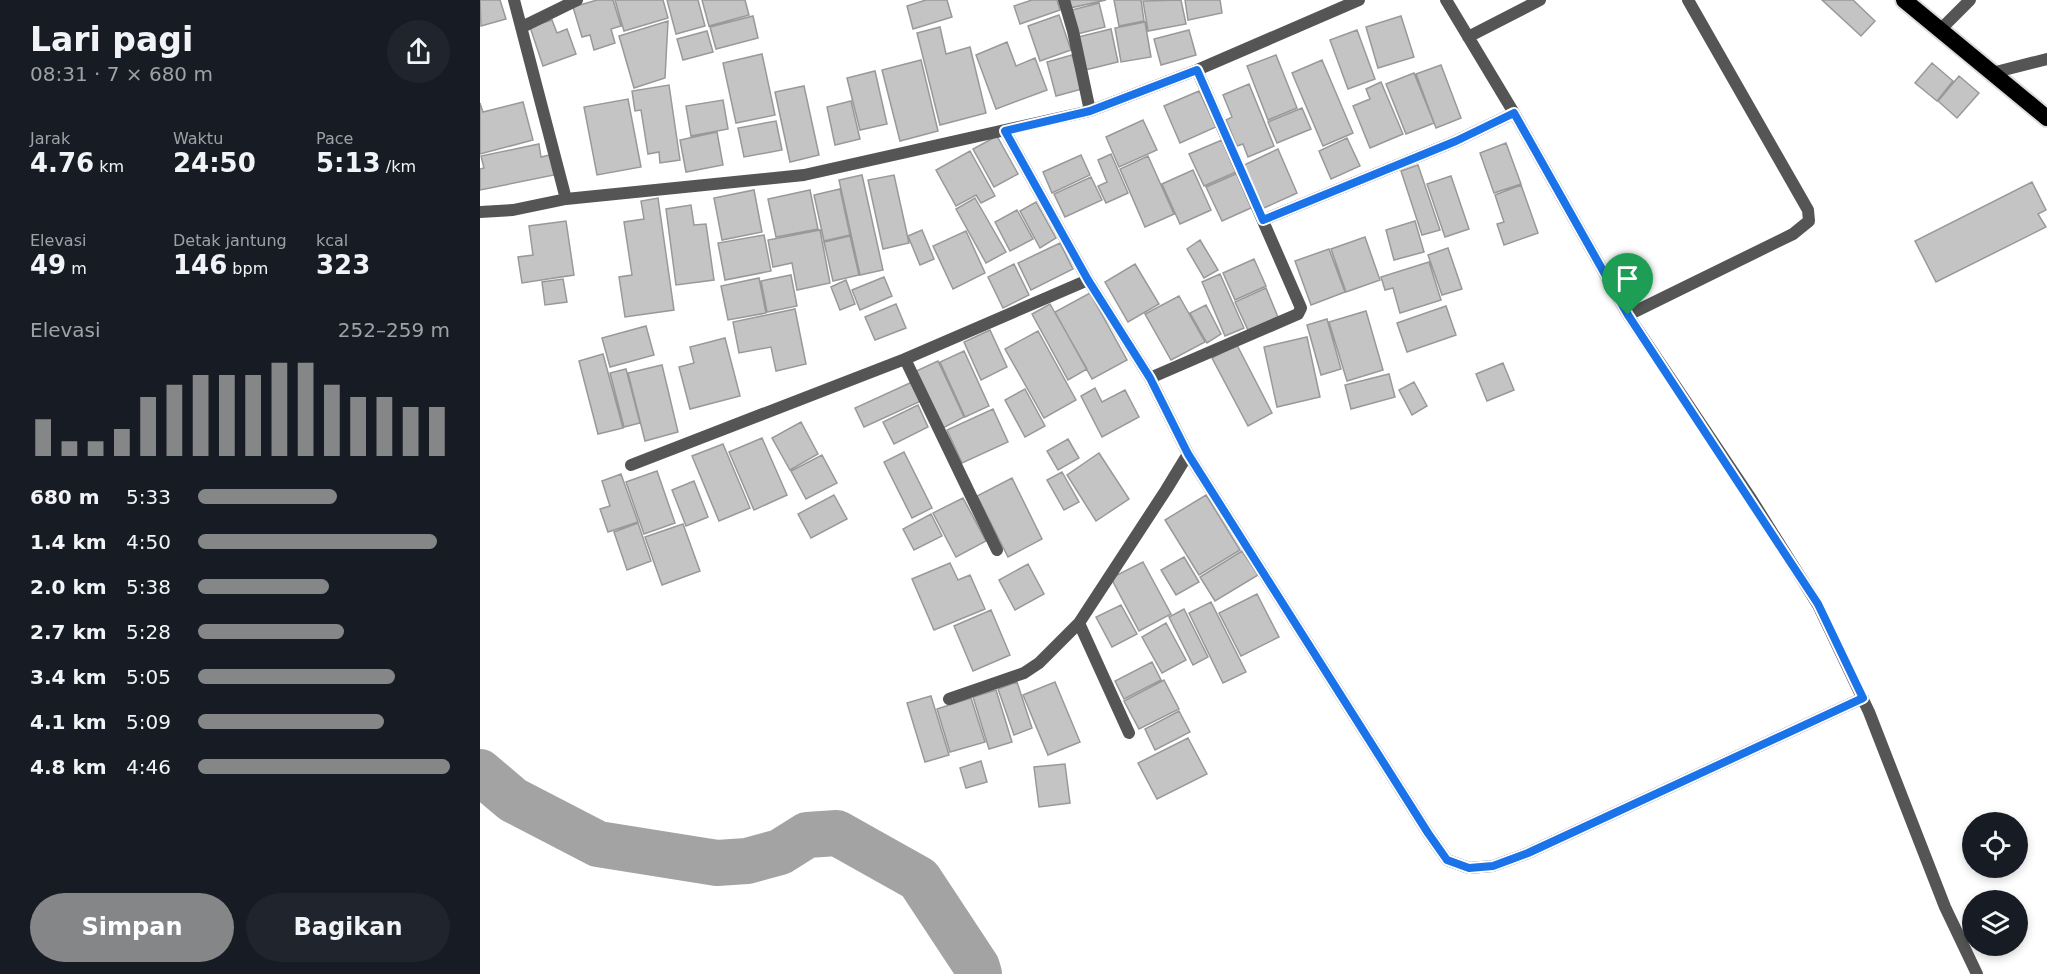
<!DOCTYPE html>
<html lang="id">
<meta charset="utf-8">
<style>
:root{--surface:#171b24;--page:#20242c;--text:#f1f3f6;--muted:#9ea1a6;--accent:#858687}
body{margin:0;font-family:"DejaVu Sans",sans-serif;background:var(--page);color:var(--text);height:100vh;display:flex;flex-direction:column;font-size:22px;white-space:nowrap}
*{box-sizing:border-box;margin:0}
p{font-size:20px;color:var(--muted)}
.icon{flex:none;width:33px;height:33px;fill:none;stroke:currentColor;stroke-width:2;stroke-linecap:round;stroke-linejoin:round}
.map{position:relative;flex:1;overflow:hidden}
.drawer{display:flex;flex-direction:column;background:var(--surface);width:480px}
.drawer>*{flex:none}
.buttons{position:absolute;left:1482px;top:812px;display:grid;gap:12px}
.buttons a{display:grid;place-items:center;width:66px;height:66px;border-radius:50%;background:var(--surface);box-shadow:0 3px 9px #0003;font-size:30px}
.pin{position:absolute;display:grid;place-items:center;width:51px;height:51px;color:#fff;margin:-62px -26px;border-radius:50% 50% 50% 0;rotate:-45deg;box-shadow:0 0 6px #0007}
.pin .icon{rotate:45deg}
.round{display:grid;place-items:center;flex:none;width:63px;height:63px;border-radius:32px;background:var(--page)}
.summary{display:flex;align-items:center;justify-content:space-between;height:102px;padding:0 30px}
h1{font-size:33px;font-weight:600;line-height:45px}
.stats{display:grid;grid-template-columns:repeat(3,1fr);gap:9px;height:102px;padding:6px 30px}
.stats div{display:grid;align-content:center}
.stats b{font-size:26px;font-weight:600}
.stats small{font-size:16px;font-weight:400}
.stats p{font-size:16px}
.chart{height:168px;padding:12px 30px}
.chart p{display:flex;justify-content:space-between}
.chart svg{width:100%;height:108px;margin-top:6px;stroke:var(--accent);stroke-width:6}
.button{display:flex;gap:12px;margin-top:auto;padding:12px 30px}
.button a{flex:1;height:69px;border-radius:36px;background:var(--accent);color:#fff;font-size:24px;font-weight:600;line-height:69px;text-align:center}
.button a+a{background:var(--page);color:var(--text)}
ul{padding:0 30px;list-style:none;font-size:20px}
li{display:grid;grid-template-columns:96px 72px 1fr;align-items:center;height:45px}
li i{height:15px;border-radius:8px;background:var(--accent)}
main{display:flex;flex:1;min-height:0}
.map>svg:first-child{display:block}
</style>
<main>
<section class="drawer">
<div class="summary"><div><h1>Lari pagi</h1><p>08:31 · 7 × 680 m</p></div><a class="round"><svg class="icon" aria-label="share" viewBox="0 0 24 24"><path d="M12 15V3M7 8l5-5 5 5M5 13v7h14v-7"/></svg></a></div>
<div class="stats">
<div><p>Jarak</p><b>4.76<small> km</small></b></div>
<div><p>Waktu</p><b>24:50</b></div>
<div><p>Pace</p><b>5:13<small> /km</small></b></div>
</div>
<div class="stats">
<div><p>Elevasi</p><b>49<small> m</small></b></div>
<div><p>Detak jantung</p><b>146<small> bpm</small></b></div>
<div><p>kcal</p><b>323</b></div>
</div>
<div class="chart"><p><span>Elevasi</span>252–259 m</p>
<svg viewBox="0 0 160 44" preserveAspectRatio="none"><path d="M5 44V29M15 44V38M25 44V38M35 44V33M45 44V20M55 44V15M65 44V11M75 44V11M85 44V11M95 44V6M105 44V6M115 44V15M125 44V20M135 44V20M145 44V24M155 44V24"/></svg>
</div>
<ul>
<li><b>680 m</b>5:33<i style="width:55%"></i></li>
<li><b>1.4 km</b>4:50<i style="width:95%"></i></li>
<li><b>2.0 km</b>5:38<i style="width:52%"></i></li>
<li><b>2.7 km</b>5:28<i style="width:58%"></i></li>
<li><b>3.4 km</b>5:05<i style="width:78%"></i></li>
<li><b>4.1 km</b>5:09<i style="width:74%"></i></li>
<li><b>4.8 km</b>4:46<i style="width:100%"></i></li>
</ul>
<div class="button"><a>Simpan</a><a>Bagikan</a></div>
</section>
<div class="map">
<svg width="1567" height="974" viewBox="0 0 1567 974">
<rect width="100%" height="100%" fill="#fff"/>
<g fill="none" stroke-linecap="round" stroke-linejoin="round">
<path stroke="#a3a3a3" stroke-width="46" d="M 0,772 L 33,800 L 118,844 L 237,863 L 267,861 L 300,852 L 327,835 L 357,833 L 439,879 L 497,967 L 499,974"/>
</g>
<path fill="#c4c4c4" stroke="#999" stroke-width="1.5" d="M 0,0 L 20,0 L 26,19 L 1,26 Z
M 117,0 L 133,0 L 141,26 L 131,29 L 135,43 L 114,50 L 110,35 L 102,37 L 93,7 Z
M 135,0 L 183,0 L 188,18 L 144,31 Z
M 187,0 L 218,0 L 225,26 L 196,34 Z
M 222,0 L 265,0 L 269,15 L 229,26 Z
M 446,0 L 467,0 L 472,17 L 433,29 L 427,6 Z
M 552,0 L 577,0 L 580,10 L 540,24 L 534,6 Z
M 588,0 L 626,0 L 590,8 Z
M 634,0 L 661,0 L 664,21 L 639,26 Z
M 701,0 L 706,24 L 668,31 L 663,1 Z
M 705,0 L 740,0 L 742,13 L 708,20 Z
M 1342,0 L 1373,0 L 1395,21 L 1381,36 Z
M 619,3 L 625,27 L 597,34 L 592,10 Z
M 579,15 L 591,50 L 560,61 L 548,26 Z
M 273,16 L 278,38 L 236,49 L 230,27 Z
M 921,16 L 934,57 L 898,68 L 886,27 Z
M 72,20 L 77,33 L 87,29 L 96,54 L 63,66 L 50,27 Z
M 188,21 L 185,78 L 154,88 L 139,36 Z
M 665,22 L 671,57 L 641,62 L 635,28 Z
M 460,27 L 466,54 L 490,47 L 506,113 L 460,125 L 437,33 Z
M 631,29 L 638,62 L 605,70 L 598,37 Z
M 709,30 L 716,55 L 681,65 L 674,39 Z
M 877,30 L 895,79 L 868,89 L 850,40 Z
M 227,31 L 233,52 L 203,60 L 197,39 Z
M 527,42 L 536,66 L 555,58 L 567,90 L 516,109 L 496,55 Z
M 282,54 L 295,115 L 256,123 L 243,63 Z
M 592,55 L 602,89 L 576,96 L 567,62 Z
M 796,55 L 817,108 L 788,120 L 767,66 Z
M 441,60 L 458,131 L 420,141 L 402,70 Z
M 842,60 L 873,133 L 843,146 L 812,73 Z
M 1452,63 L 1473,81 L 1457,101 L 1435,83 Z
M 961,65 L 981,118 L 956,128 L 936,74 Z
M 395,71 L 407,124 L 380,130 L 367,78 Z
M 934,73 L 954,123 L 926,134 L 906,84 Z
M 1479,76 L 1499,93 L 1477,118 L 1458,101 Z
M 901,82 L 923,134 L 890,148 L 873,106 L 890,99 L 886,89 Z
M 769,84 L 794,146 L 768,157 L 763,144 L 757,146 L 746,120 L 752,117 L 743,95 Z
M 189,85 L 200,160 L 180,163 L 179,152 L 168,154 L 161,110 L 155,111 L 152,91 Z
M 324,86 L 339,155 L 310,162 L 295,92 Z
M 719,91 L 736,127 L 700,143 L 684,106 Z
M 148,99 L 161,167 L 117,175 L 104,107 Z
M 243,100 L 248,129 L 211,136 L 206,106 Z
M 371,101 L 380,139 L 355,145 L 347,107 Z
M 43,102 L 53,140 L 0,154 L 0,103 L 3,112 Z
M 822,108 L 831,129 L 797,143 L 788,122 Z
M 663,120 L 677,150 L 639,167 L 626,137 Z
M 296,121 L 302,150 L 264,157 L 258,128 Z
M 237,132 L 243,165 L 206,172 L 200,140 Z
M 517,136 L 538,174 L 514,187 L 493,149 Z
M 867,138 L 880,166 L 851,179 L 839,151 Z
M 742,140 L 756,172 L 724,186 L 709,154 Z
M 1026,143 L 1041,184 L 1014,193 L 1000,153 Z
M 59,144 L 61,157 L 70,155 L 74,175 L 0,190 L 0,169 L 4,168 L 1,156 Z
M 798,149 L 817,193 L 784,208 L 764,165 Z
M 490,151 L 515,196 L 501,203 L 496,195 L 476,206 L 456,170 Z
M 631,154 L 648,193 L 626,203 L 618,186 L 627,182 L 618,160 Z
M 601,155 L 610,175 L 572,193 L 563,172 Z
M 668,156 L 694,214 L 665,227 L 640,169 Z
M 938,165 L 960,230 L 942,235 L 921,171 Z
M 713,170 L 731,210 L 700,224 L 682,184 Z
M 758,173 L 773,207 L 742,221 L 726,187 Z
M 382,175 L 403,270 L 380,275 L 359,180 Z
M 414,175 L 429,243 L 403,249 L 388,180 Z
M 971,176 L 989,229 L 965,237 L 947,184 Z
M 611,177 L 622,200 L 585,217 L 574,194 Z
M 1552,182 L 1566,210 L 1558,214 L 1566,227 L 1456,282 L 1435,241 Z
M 1041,185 L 1058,233 L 1024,245 L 1017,224 L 1024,222 L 1015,195 Z
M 360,189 L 370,235 L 344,241 L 334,195 Z
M 274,190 L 282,232 L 242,240 L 234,198 Z
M 330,190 L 338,229 L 296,237 L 288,199 Z
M 178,198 L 194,310 L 145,317 L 139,277 L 152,275 L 144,222 L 164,219 L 161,201 Z
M 495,198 L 526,252 L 506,263 L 476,209 Z
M 556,202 L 576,238 L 560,248 L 540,211 Z
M 211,205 L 214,225 L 226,224 L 234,280 L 196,285 L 186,209 Z
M 537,210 L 553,239 L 530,251 L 515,222 Z
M 86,221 L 94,275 L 42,283 L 38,257 L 53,255 L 49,226 Z
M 935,221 L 944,252 L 914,260 L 906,230 Z
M 340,230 L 350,283 L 317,290 L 312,263 L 293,267 L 288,240 Z
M 442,230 L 454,259 L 440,265 L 428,236 Z
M 486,231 L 505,273 L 473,289 L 453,246 Z
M 284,235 L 291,271 L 245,280 L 238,243 Z
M 370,236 L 379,275 L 353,281 L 344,242 Z
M 885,237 L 900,280 L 866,292 L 851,249 Z
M 720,240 L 738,270 L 724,278 L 707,249 Z
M 580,243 L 593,269 L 551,290 L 538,263 Z
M 968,248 L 982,289 L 962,295 L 948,255 Z
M 849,249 L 865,292 L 831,305 L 815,261 Z
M 774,259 L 786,286 L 755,300 L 743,273 Z
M 949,262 L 961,300 L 920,313 L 913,288 L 905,290 L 901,277 Z
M 534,264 L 549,295 L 523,308 L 508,277 Z
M 655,264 L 679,304 L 648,322 L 625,282 Z
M 740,274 L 764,328 L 745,336 L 722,282 Z
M 311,275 L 317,306 L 287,312 L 281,281 Z
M 404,277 L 412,296 L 380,310 L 372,290 Z
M 279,278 L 286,313 L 248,320 L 241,286 Z
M 83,279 L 87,302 L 65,305 L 62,282 Z
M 366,280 L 375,304 L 360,310 L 351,287 Z
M 786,288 L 798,317 L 768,330 L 755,302 Z
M 610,293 L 647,360 L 612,379 L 575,312 Z
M 699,296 L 725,342 L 691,360 L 665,314 Z
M 416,304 L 426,328 L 395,340 L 385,317 Z
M 570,304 L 607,369 L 588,380 L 552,314 Z
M 726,305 L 741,334 L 727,343 L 710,313 Z
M 966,306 L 976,335 L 927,352 L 917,323 Z
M 315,309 L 326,364 L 296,371 L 291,347 L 259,353 L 253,322 Z
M 886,311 L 903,370 L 867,381 L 849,322 Z
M 847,319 L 861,369 L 841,375 L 827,325 Z
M 166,326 L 174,355 L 130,367 L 122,338 Z
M 510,330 L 527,367 L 501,380 L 484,342 Z
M 558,331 L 596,400 L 564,418 L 525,349 Z
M 827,337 L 840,397 L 797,407 L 784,347 Z
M 245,338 L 260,396 L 210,409 L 199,367 L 214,363 L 210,347 Z
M 757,345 L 792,413 L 768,426 L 732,358 Z
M 484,351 L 509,406 L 485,417 L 460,362 Z
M 123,354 L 143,428 L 118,434 L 99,361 Z
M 458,361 L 484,417 L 461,429 L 434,372 Z
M 1023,363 L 1034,390 L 1007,401 L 996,374 Z
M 182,365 L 198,432 L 165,441 L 148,373 Z
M 146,369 L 160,423 L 144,427 L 130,373 Z
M 909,374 L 915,397 L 871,409 L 865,385 Z
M 432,382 L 441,401 L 384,427 L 375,408 Z
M 934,382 L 947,406 L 932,415 L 919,390 Z
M 615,388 L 622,402 L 645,390 L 659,417 L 622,437 L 601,396 Z
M 545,389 L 565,426 L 545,437 L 525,400 Z
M 438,405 L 448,427 L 414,444 L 403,422 Z
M 513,409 L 528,442 L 482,463 L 467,430 Z
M 321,422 L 338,454 L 310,470 L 292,438 Z
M 282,438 L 307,495 L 274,510 L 249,452 Z
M 588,439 L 599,458 L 578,470 L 567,451 Z
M 243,444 L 270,508 L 239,521 L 212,456 Z
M 424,452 L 452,508 L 432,518 L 404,462 Z
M 619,453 L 649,499 L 616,521 L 587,475 Z
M 342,455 L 357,483 L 326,499 L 311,471 Z
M 177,471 L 195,523 L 164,534 L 146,482 Z
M 582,472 L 599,502 L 584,510 L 567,480 Z
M 141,474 L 158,522 L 128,532 L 120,509 L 130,506 L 122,481 Z
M 532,478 L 562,539 L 528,557 L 497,496 Z
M 214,481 L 228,517 L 206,526 L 192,490 Z
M 354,495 L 367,519 L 331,538 L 318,514 Z
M 726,495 L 760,550 L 719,575 L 685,520 Z
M 483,498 L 506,541 L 476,557 L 453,513 Z
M 451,514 L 462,536 L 434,550 L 423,529 Z
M 158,523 L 171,561 L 147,570 L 134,532 Z
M 203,524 L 220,571 L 182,585 L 165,537 Z
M 762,551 L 778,575 L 735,601 L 720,577 Z
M 704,557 L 719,582 L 696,595 L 681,570 Z
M 663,562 L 691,614 L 659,631 L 631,578 Z
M 470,563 L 478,580 L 490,575 L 505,609 L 454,630 L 432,579 Z
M 548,564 L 564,594 L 535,610 L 519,580 Z
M 777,594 L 799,637 L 761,656 L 739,613 Z
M 731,602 L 766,672 L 743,683 L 709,613 Z
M 641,605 L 657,634 L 632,647 L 616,617 Z
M 704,609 L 728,657 L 713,665 L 689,617 Z
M 511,610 L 530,655 L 493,671 L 474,626 Z
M 686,623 L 706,660 L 682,673 L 662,637 Z
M 672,662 L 681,680 L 644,699 L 635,681 Z
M 684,680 L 699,709 L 659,729 L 644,701 Z
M 537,682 L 552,728 L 534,735 L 518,689 Z
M 575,682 L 600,742 L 568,755 L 543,695 Z
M 516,690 L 532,742 L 509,749 L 493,697 Z
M 451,696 L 469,755 L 445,762 L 427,703 Z
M 491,698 L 505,742 L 470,752 L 457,709 Z
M 699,711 L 710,732 L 675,750 L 665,729 Z
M 708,738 L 727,774 L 677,799 L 658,763 Z
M 501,761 L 507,782 L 486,788 L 480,768 Z
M 585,764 L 590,803 L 559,807 L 554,767 Z"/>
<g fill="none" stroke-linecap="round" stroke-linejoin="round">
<defs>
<path id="trunk" d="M 1424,0 L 1567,118"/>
</defs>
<use href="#trunk" stroke="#dbdbdb" stroke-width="20"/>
<path stroke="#555" stroke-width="12" d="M 1459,31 L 1490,0
M 1512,73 L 1567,59"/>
<path stroke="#555" stroke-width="12" d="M 34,0 L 86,199
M 584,0 L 593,31 L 610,111
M 42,27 L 97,0
M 988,37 L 1060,0
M 1034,113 L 1148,315 L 1313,234 L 1329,221 L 1328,210 L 1208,0
M 0,212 L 33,210 L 86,199 L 324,175 L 610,111 L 717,70 L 879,0
M 783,220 L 976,141 L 1034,113 L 966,0
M 1148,315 L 1270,497 L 1338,605 L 1389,712 L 1465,907 L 1497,974
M 425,359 L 517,550
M 670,378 L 818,314 L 821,308 L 717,70
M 708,454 L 948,833 L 967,860 L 989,868 L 1013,866 L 1048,853 L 1383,698
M 151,465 L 425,359 L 608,280
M 599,623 L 649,733
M 469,699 L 544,673 L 559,663 L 599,623 L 686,490 L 708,454 L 670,378 L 608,280 L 525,131"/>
<use href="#trunk" stroke="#000" stroke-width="16"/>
</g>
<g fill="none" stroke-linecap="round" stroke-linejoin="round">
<defs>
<path id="route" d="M 717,70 L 783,220 L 976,141 L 1034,113 L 1148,315 L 1338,604 L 1383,698 L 1048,853 L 1013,866 L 989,868 L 967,860 L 948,833 L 708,454 L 670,378 L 608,280 L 525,131 L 610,111 Z"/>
</defs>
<use href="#route" stroke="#fff" stroke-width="12"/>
<use href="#route" stroke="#1a73e8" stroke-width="8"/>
</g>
</svg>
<div class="buttons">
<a><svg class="icon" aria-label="locate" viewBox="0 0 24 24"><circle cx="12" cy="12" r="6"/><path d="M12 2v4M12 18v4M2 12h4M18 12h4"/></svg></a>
<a><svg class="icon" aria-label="layers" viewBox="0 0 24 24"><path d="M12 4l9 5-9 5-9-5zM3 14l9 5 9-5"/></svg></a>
</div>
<div class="pin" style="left:1148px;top:315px;background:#1e9e55"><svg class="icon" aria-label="arrive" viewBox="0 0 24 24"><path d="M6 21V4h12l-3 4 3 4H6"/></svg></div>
</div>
</main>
